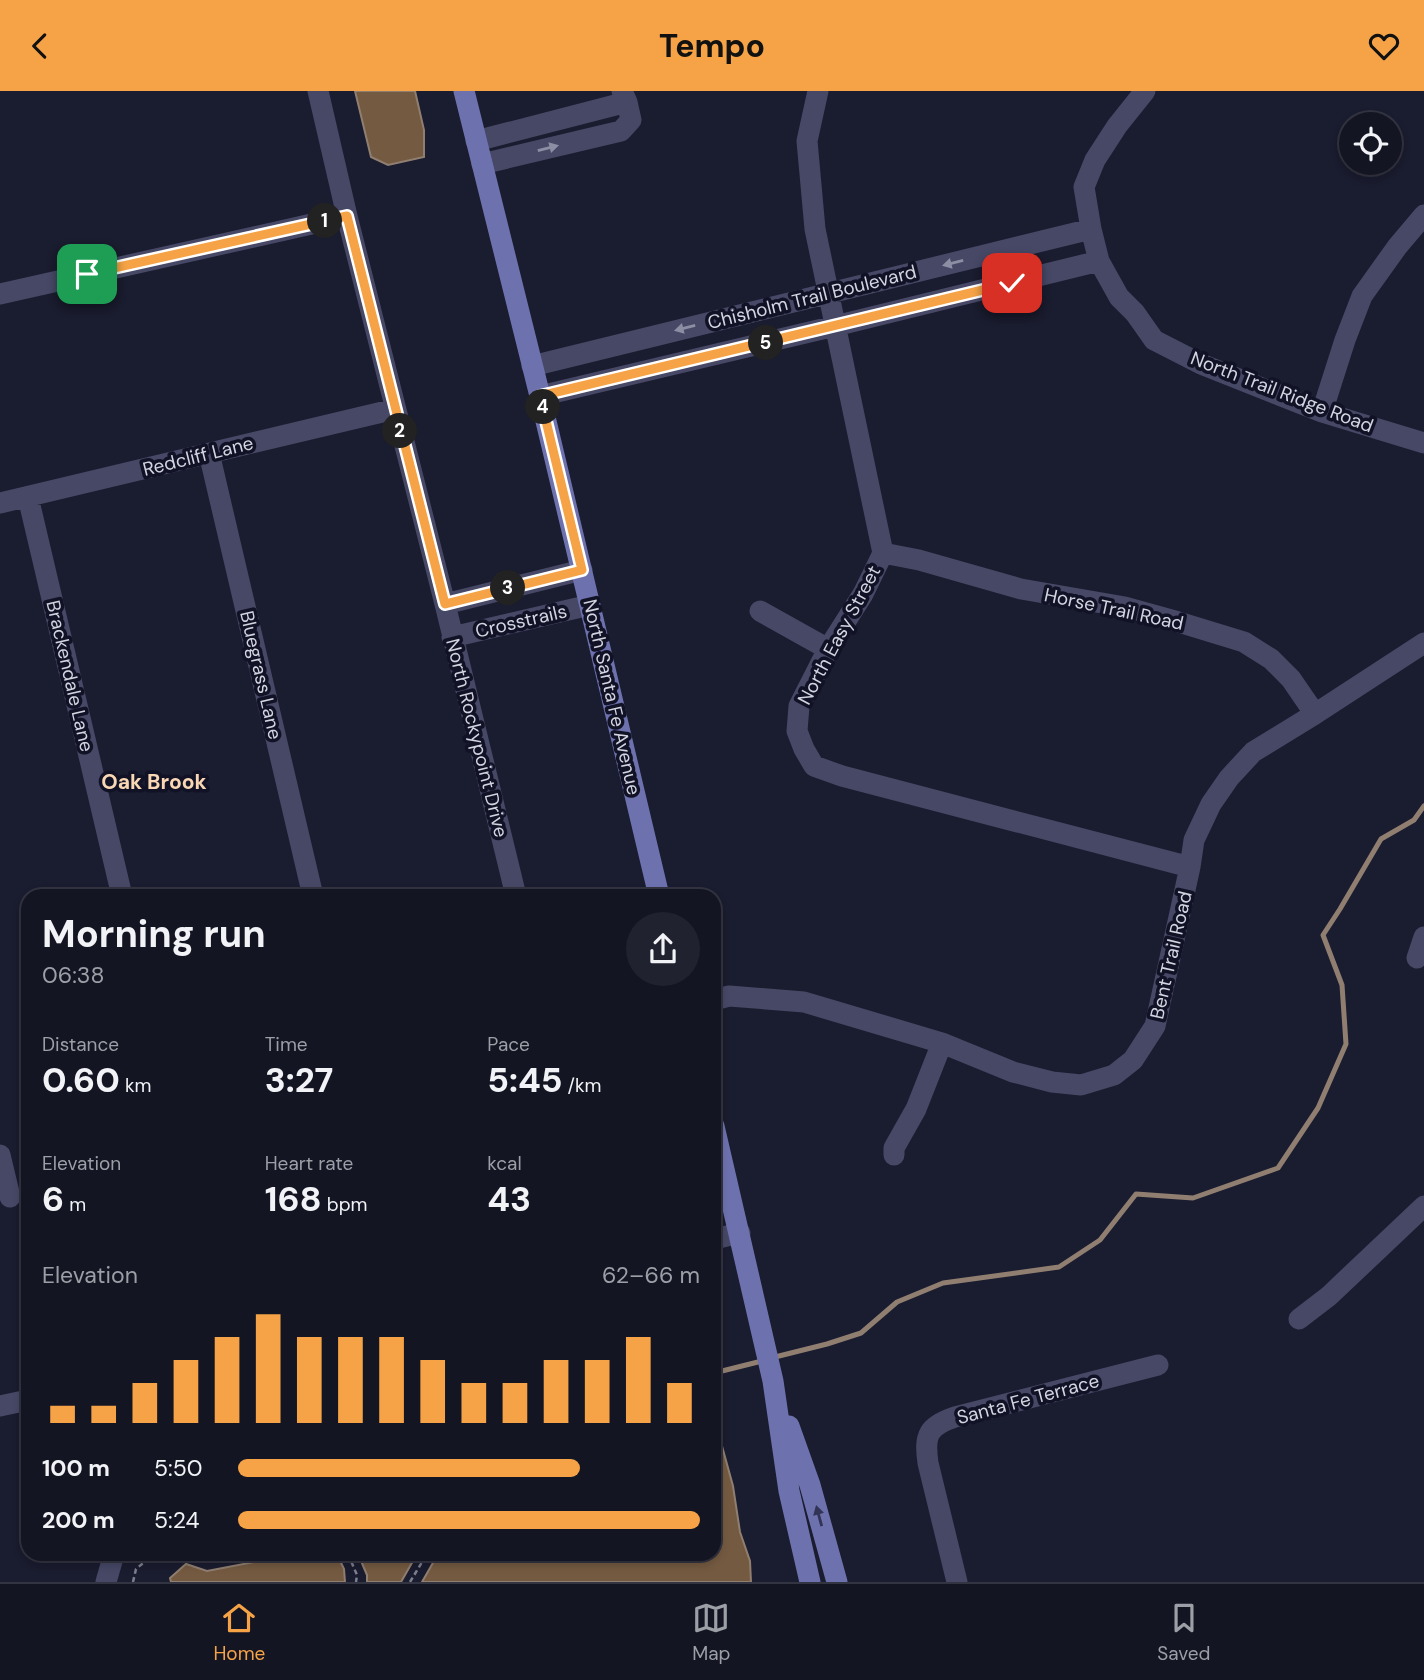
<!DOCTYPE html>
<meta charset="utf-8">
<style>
:root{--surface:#141523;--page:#212230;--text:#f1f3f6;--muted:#9d9fa6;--line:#333441;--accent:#f5a346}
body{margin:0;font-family:"DM Sans",sans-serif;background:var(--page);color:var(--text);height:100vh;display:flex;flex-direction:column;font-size:26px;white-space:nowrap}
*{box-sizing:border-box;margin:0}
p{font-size:23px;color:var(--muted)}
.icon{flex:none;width:38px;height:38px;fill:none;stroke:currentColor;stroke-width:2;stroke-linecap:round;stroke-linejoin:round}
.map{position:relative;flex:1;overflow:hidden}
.drawer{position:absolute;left:21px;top:798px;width:700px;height:672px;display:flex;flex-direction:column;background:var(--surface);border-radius:21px;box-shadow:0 4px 10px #0003,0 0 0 2px var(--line)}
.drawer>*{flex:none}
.buttons{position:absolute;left:1339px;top:21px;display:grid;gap:14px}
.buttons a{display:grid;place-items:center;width:63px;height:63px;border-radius:50%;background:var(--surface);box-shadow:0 4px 10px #0003,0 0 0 2px var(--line);font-size:35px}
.pin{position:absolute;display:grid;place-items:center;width:60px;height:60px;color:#fff;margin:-30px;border-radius:14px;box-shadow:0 4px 10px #0006}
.km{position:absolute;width:35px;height:35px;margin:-18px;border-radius:50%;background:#222;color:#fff;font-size:19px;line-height:35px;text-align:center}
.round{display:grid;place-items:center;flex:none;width:74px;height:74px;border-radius:37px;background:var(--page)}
.summary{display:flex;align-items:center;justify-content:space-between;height:119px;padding:0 21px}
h1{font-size:38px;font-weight:700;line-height:52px}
.metrics{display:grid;grid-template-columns:repeat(3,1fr);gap:10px;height:119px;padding:7px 21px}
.metrics div{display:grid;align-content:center}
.metrics b{font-size:35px;font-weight:700}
.metrics small{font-size:19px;font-weight:400}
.metrics p{font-size:19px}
.chart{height:196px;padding:14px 21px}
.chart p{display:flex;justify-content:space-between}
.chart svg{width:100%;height:126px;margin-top:7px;stroke:var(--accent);stroke-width:6}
ul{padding:0 21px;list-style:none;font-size:23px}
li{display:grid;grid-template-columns:112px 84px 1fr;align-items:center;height:52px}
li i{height:18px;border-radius:9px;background:var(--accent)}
header{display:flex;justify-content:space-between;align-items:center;height:91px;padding:0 21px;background:var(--accent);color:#111;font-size:32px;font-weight:700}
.dock{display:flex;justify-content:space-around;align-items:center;height:98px;border-top:2px solid var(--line);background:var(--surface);font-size:19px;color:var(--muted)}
.dock a{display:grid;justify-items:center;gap:4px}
.dock .on{color:var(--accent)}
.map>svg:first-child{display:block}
</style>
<header><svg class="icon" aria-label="back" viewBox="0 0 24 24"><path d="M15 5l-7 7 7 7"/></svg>Tempo<svg class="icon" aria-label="heart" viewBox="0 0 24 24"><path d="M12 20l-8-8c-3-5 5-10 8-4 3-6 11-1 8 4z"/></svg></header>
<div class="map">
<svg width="1424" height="1491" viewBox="0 0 1424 1491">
<rect width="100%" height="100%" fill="#1a1c2f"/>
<path fill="#745a41" stroke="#907f71" stroke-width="2" d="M 355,0 L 415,0 L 424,39 L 424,66 L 388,74 L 371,66 Z
M 714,1326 L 733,1395 L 740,1441 L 750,1470 L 751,1491 L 422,1491 L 438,1463 L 714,1463 Z
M 282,1463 L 337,1463 L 344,1478 L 345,1491 L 171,1491 L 170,1487 L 186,1473 L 207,1480 L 254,1471 Z
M 358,1463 L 417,1463 L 401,1491 L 367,1491 L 367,1484 Z"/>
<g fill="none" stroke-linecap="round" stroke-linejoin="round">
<path stroke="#907f71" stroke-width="5" d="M 771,1267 L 827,1253 L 861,1242 L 897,1211 L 943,1192 L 1059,1176 L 1100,1149 L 1136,1103 L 1193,1107 L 1278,1077 L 1318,1017 L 1346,953 L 1342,894 L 1323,844 L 1340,818 L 1381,748 L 1414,729 L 1424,715
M 714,1282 L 762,1270"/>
<path stroke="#7d7f8f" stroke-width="2.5" stroke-dasharray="5 3.5" stroke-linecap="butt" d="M 348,1463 L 357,1484 L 356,1491
M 133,1491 L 136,1478 L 154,1463
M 410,1491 L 427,1463"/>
<path stroke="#464866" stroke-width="21" d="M 318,0 L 347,125 L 445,513 L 516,805
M 818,0 L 807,50 L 815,138 L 883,462 L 863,503 L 828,558 L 799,615 L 797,640 L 804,658 L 814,675 L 842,685 L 1190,776
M 1145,0 L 1117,35 L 1095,69 L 1084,96 L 1091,138 L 1099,170 L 1119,206 L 1135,222 L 1154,249 L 1201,273 L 1322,321 L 1424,352
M 476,50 L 627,11
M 482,73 L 621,40 L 631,29 L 627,11 L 622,0
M 0,203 L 347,125
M 532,275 L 1091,138
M 540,305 L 835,235 L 1099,170
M 1322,321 L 1345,249 L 1362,205 L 1397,156 L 1424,124
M 209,362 L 313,805
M 28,406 L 122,805
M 0,412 L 395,318
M 883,462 L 919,469 L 1021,498 L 1125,516 L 1172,529 L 1244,551 L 1271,568 L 1291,588 L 1315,623
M 445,513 L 582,479
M 760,520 L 828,558
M 452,546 L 590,514
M 1417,867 L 1424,846
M 714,909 L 729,905 L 804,911 L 942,952 L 1013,981 L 1052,991 L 1081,994 L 1114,984 L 1133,969 L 1155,935 L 1190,776 L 1194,749 L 1211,713 L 1229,687 L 1253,661 L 1315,623 L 1424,552
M 0,1064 L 10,1106
M 894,1064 L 894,1057 L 916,1018 L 942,952
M 714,1148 L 740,1142
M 1299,1228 L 1329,1205 L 1424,1115
M 0,1315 L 28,1309
M 106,1491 L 112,1470 L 110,1463
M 957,1491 L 928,1372 C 924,1344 928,1335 955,1326 L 1158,1274"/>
<path stroke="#6d72af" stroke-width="21" d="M 464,0 L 540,305 L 659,805
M 714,1035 L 773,1290 L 789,1400 L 810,1491
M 789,1335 L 810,1394 L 837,1491"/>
</g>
<defs><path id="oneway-solid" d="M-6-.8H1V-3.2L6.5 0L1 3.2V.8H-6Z" transform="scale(1.75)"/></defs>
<g fill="#8c8ea4">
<use href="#oneway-solid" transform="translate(548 57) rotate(-14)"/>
<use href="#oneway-solid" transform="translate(953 172) rotate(166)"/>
<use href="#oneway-solid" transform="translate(685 237) rotate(166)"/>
</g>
<use fill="#313455" href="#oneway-solid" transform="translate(819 1425) rotate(-105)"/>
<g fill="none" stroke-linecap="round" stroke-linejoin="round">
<defs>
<path id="route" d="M 87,183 L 347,125 L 445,513 L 582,479 L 540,305 L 1012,192"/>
</defs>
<use href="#route" stroke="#fff" stroke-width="14"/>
<use href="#route" stroke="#f5a346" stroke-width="9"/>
</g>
<g text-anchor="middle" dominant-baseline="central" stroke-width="7" stroke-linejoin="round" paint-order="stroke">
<g font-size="19" fill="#d2d4e1" stroke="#111225">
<text transform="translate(812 206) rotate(-14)">Chisholm Trail Boulevard</text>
<text transform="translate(1282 301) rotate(21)">North Trail Ridge Road</text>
<text transform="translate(198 365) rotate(-14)">Redcliff Lane</text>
<text transform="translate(1114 518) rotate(12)">Horse Trail Road</text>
<text transform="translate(521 530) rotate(-13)">Crosstrails</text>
<text transform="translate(839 544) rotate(-62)">North Easy Street</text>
<text transform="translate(261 584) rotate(77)">Bluegrass Lane</text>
<text transform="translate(70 585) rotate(77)">Brackendale Lane</text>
<text transform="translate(612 606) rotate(77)">North Santa Fe Avenue</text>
<text transform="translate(477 647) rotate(76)">North Rockypoint Drive</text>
<text transform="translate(1171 864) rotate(-77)">Bent Trail Road</text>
<text transform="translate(1028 1308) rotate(-15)">Santa Fe Terrace</text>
</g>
<g font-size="21" font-weight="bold" fill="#fad7b4" stroke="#111225">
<text x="154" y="691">Oak Brook</text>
</g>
</g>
</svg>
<div class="buttons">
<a><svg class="icon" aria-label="locate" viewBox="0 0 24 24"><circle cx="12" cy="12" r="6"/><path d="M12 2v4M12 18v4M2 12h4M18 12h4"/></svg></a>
</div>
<div class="pin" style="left:87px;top:183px;background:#1e9e55"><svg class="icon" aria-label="arrive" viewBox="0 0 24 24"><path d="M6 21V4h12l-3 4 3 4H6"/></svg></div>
<div class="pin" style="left:1012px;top:192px;background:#d93025"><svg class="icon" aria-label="check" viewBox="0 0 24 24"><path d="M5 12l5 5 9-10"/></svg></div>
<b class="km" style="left:325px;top:130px">1</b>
<b class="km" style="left:400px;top:340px">2</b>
<b class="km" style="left:508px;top:497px">3</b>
<b class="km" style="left:543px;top:316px">4</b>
<b class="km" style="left:766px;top:252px">5</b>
<section class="drawer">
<div class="summary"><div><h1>Morning run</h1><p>06:38</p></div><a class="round"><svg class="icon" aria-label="share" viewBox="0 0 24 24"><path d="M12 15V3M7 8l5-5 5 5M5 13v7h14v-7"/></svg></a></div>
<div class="metrics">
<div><p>Distance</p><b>0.60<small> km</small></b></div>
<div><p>Time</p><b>3:27</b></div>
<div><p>Pace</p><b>5:45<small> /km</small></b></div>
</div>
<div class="metrics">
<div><p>Elevation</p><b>6<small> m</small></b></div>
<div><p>Heart rate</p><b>168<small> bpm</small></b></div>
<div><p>kcal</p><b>43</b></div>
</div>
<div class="chart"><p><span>Elevation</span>62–66 m</p>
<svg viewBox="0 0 160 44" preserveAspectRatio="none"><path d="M5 44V38M15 44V38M25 44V30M35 44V22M45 44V14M55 44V6M65 44V14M75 44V14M85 44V14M95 44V22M105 44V30M115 44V30M125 44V22M135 44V22M145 44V14M155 44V30"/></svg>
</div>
<ul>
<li><b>100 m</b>5:50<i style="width:74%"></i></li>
<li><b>200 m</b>5:24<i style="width:100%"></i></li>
</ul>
</section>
</div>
<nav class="dock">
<a class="on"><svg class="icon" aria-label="home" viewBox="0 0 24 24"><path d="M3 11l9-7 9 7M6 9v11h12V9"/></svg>Home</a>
<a><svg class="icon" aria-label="map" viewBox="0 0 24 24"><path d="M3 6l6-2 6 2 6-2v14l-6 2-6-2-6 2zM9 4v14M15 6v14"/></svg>Map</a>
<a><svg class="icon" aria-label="saved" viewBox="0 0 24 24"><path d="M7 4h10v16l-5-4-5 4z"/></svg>Saved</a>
</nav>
